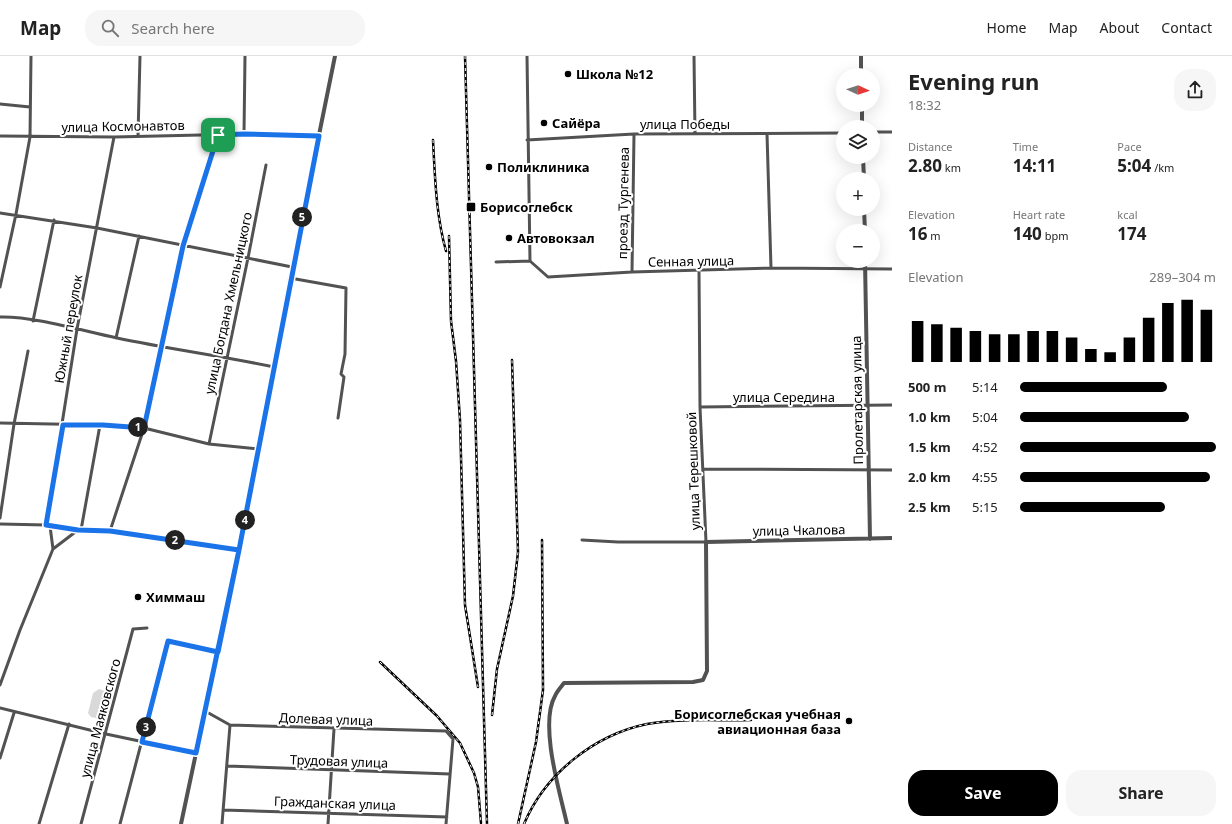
<!DOCTYPE html>
<meta charset="utf-8">
<style>
:root{--surface:#fff;--page:#f6f6f6;--text:#222;--muted:#767676;--line:#e0e0e0;--accent:#000}
body{margin:0;font-family:"Noto Sans",sans-serif;background:var(--page);color:var(--text);height:100vh;display:flex;flex-direction:column;font-size:15px;white-space:nowrap}
*{box-sizing:border-box;margin:0}
p{font-size:13px;color:var(--muted)}
.icon{flex:none;width:22px;height:22px;fill:none;stroke:currentColor;stroke-width:2;stroke-linecap:round;stroke-linejoin:round}
.map{position:relative;flex:1;overflow:hidden}
.details{display:flex;flex-direction:column;background:var(--surface);width:340px}
.details>*{flex:none}
.needle{width:26px;rotate:93deg}
.controls{position:absolute;left:836px;top:12px;display:grid;gap:8px}
.controls a{display:grid;place-items:center;width:44px;height:44px;border-radius:50%;background:var(--surface);box-shadow:0 4px 16px #0002;font-size:20px}
.pin{position:absolute;display:grid;place-items:center;width:34px;height:34px;color:#fff;margin:-17px;border-radius:8px;box-shadow:0 2px 6px #0006}
.km{position:absolute;width:20px;height:20px;margin:-10px;border-radius:50%;background:#222;color:#fff;font-size:11px;line-height:20px;text-align:center}
.round{display:grid;place-items:center;flex:none;width:42px;height:42px;border-radius:16px;background:var(--page)}
.overview{display:flex;align-items:center;justify-content:space-between;height:68px;padding:0 16px}
h1{font-size:22px;font-weight:700;line-height:30px}
.stats{display:grid;grid-template-columns:repeat(3,1fr);gap:6px;height:68px;padding:4px 16px}
.stats div{display:grid;align-content:center}
.stats b{font-size:17px;font-weight:700}
.stats small{font-size:11px;font-weight:400}
.stats p{font-size:11px}
.chart{height:112px;padding:8px 16px}
.chart p{display:flex;justify-content:space-between}
.chart svg{width:100%;height:72px;margin-top:4px;stroke:var(--accent);stroke-width:6}
.cta{display:flex;gap:8px;margin-top:auto;padding:8px 16px}
.cta a{flex:1;height:46px;border-radius:16px;background:var(--accent);color:#fff;font-size:16px;font-weight:700;line-height:46px;text-align:center}
.cta a+a{background:var(--page);color:var(--text)}
ul{padding:0 16px;list-style:none;font-size:13px}
li{display:grid;grid-template-columns:64px 48px 1fr;align-items:center;height:30px}
li i{height:10px;border-radius:5px;background:var(--accent)}
header{display:flex;align-items:center;gap:24px;box-sizing:border-box;height:56px;padding:0 20px;background:var(--surface);border-bottom:1px solid var(--line)}
header strong{font-size:19px}
nav{display:flex;gap:22px;margin-inline-start:auto;font-size:14px}
.search{width:280px;height:36px;background:var(--page);display:flex;align-items:center;gap:10px;box-sizing:border-box;padding:0 14px;border-radius:16px;color:var(--muted);font-size:15px}
main{display:flex;flex:1;min-height:0}
.map>svg:first-child{display:block}
</style>
<header>
<strong>Map</strong>
<div class="search"><svg class="icon" aria-label="search" viewBox="0 0 24 24"><circle cx="10" cy="10" r="6"/><path d="M15 15l6 6"/></svg>Search here</div>
<nav><a>Home</a><a>Map</a><a>About</a><a>Contact</a></nav>
</header>
<main>
<div class="map">
<svg width="892" height="768" viewBox="0 0 892 768">
<rect width="100%" height="100%" fill="#fff"/>
<path fill="#d9d9d9" d="M 99,633 L 107,636 L 109,640 L 104,660 L 100,663 L 91,661 L 88,657 L 93,637 Z"/>
<g fill="none" stroke-linecap="round" stroke-linejoin="round">
<path stroke="#525252" stroke-width="3" d="M 527,0 L 530,205
M 694,0 L 695,78
M 0,48 L 30,51
M 873,76 L 892,76
M 244,78 L 245,0
M 767,78 L 771,212
M 0,80 L 114,81 L 244,78 L 319,80
M 138,80 L 140,0
M 527,84 L 634,78 L 843,77
M 0,157 L 97,172 L 292,211
M 496,206 L 530,205 L 548,221 L 632,216 L 771,212 L 892,213
M 632,216 L 634,78
M 290,222 L 346,232 L 345,298 L 341,318 L 344,321 L 338,362
M 0,231 L 16,158 L 30,81 L 31,0
M 0,261 C 34,260 83,275 117,282 C 169,293 222,300 274,311
M 33,265 L 54,164
M 116,282 L 139,180
M 700,351 L 892,349
M 0,367 L 103,369 L 144,372 L 209,388 L 259,393
M 209,388 L 248,202 L 266,109
M 703,413 L 892,414
M 0,462 L 14,368 L 28,295
M 0,468 L 46,469 L 78,474 L 110,475 L 239,494
M 46,469 L 77,273 L 114,81
M 50,470 L 53,493
M 81,474 L 100,369
M 110,475 L 144,372 L 183,190 L 218,79
M 582,484 L 618,486 L 706,486 L 700,351 L 699,215
M 0,629 L 20,574 L 53,493 L 78,474
M 0,652 L 106,678 L 196,697
M 205,655 L 230,669 L 446,675 L 453,683 L 446,768
M 0,702 L 14,657
M 227,710 L 450,718
M 223,754 L 447,761
M 39,768 L 69,668
M 81,768 L 133,573 L 147,572
M 120,768 L 168,585 L 218,596
M 222,768 L 230,669
M 328,768 L 334,673"/>
<path stroke="#525252" stroke-width="4" d="M 861,0 L 861,19
M 862,49 L 862,71
M 863,101 L 864,123
M 864,153 L 865,175
M 865,205 L 870,483
M 181,768 L 239,494 L 290,222 L 335,0
M 567,768 C 560,737 539,668 555,640 C 557,635 561,631 564,627 L 693,626 L 703,624 L 707,615 L 706,486 L 892,482"/>
<defs>
<path id="rail" d="M 465,0 L 487,768
M 433,84 C 435,122 436,159 446,195
M 449,180 L 451,265 L 456,305 L 460,364 L 465,549 L 478,631
M 380,606 L 437,660 L 460,687 L 474,717 L 478,731 L 481,767
M 492,659 L 497,613 L 513,540 L 518,496 L 512,304
M 518,768 L 536,686 L 543,634 L 542,484
M 524,768 C 545,718 594,679 647,668 C 681,662 717,665 751,664"/>
</defs>
<use href="#rail" stroke="#000" stroke-width="2.5"/>
<use href="#rail" stroke="#fff" stroke-width="1" stroke-dasharray="3" stroke-linecap="butt"/>
</g>
<g fill="none" stroke-linecap="round" stroke-linejoin="round">
<defs>
<path id="route" d="M 218,79 L 183,190 L 144,372 L 103,369 L 63,369 L 46,469 L 78,474 L 110,475 L 239,494 L 218,596 L 168,585 L 142,686 L 196,697 L 239,494 L 319,80 L 244,78 L 218,79"/>
</defs>
<use href="#route" stroke="#fff" stroke-width="8"/>
<use href="#route" stroke="#1a73e8" stroke-width="5"/>
</g>
<g fill="#000" stroke="#fff" stroke-width="1.5">
<circle cx="568" cy="18" r="4"/>
<circle cx="544" cy="67" r="4"/>
<circle cx="489" cy="111" r="4"/>
<rect x="466" y="146" width="10" height="10" rx="2"/>
<circle cx="509" cy="182" r="4"/>
<circle cx="138" cy="541" r="4"/>
<circle cx="849" cy="665" r="4"/>
</g>
<g text-anchor="middle" dominant-baseline="central" stroke-width="4" stroke-linejoin="round" paint-order="stroke">
<g font-size="13" font-weight="bold" fill="#000" stroke="#fff" text-anchor="start">
<text x="576" y="18">Школа №12</text>
<text x="552" y="67">Сайёра</text>
<text x="497" y="111">Поликлиника</text>
<text x="480" y="151">Борисоглебск</text>
<text x="517" y="182">Автовокзал</text>
<text x="146" y="541">Химмаш</text>
<text x="841" y="658" text-anchor="end">Борисоглебская учебная<tspan x="841" dy="15">авиационная база</tspan></text>
</g>
<g font-size="13" fill="#000" stroke="#fff">
<text x="685" y="68">улица Победы</text>
<text transform="translate(123 70) rotate(-1)">улица Космонавтов</text>
<text transform="translate(623 147) rotate(-89)">проезд Тургенева</text>
<text transform="translate(691 205) rotate(-1)">Сенная улица</text>
<text transform="translate(228 247) rotate(-78)">улица Богдана Хмельницкого</text>
<text transform="translate(68 273) rotate(-80)">Южный переулок</text>
<text x="784" y="341">улица Середина</text>
<text transform="translate(857 344) rotate(-91)">Пролетарская улица</text>
<text transform="translate(693 415) rotate(-92)">улица Терешковой</text>
<text transform="translate(799 474) rotate(-1)">улица Чкалова</text>
<text transform="translate(100 662) rotate(-75)">улица Маяковского</text>
<text transform="translate(326 663) rotate(2)">Долевая улица</text>
<text transform="translate(339 705) rotate(2)">Трудовая улица</text>
<text transform="translate(335 747) rotate(2)">Гражданская улица</text>
</g>
</g>
</svg>
<div class="controls">
<a><svg class="needle" viewBox="-14 -14 28 28"><path d="M0-13l5 13h-10z" fill="#e53935"/><path d="M0 13l5-13h-10z" fill="#767676"/></svg></a>
<a><svg class="icon" aria-label="layers" viewBox="0 0 24 24"><path d="M12 4l9 5-9 5-9-5zM3 14l9 5 9-5"/></svg></a>
<a>+</a>
<a>−</a>
</div>
<div class="pin" style="left:218px;top:79px;background:#1e9e55"><svg class="icon" aria-label="arrive" viewBox="0 0 24 24"><path d="M6 21V4h12l-3 4 3 4H6"/></svg></div>
<b class="km" style="left:138px;top:371px">1</b>
<b class="km" style="left:175px;top:484px">2</b>
<b class="km" style="left:146px;top:671px">3</b>
<b class="km" style="left:245px;top:464px">4</b>
<b class="km" style="left:302px;top:161px">5</b>
</div>
<section class="details">
<div class="overview"><div><h1>Evening run</h1><p>18:32</p></div><a class="round"><svg class="icon" aria-label="share" viewBox="0 0 24 24"><path d="M12 15V3M7 8l5-5 5 5M5 13v7h14v-7"/></svg></a></div>
<div class="stats">
<div><p>Distance</p><b>2.80<small> km</small></b></div>
<div><p>Time</p><b>14:11</b></div>
<div><p>Pace</p><b>5:04<small> /km</small></b></div>
</div>
<div class="stats">
<div><p>Elevation</p><b>16<small> m</small></b></div>
<div><p>Heart rate</p><b>140<small> bpm</small></b></div>
<div><p>kcal</p><b>174</b></div>
</div>
<div class="chart"><p><span>Elevation</span>289–304 m</p>
<svg viewBox="0 0 160 44" preserveAspectRatio="none"><path d="M5 44V19M15 44V21M25 44V23M35 44V25M45 44V27M55 44V27M65 44V25M75 44V25M85 44V29M95 44V36M105 44V38M115 44V29M125 44V17M135 44V8M145 44V6M155 44V12"/></svg>
</div>
<ul>
<li><b>500 m</b>5:14<i style="width:75%"></i></li>
<li><b>1.0 km</b>5:04<i style="width:86%"></i></li>
<li><b>1.5 km</b>4:52<i style="width:100%"></i></li>
<li><b>2.0 km</b>4:55<i style="width:97%"></i></li>
<li><b>2.5 km</b>5:15<i style="width:74%"></i></li>
</ul>
<div class="cta"><a>Save</a><a>Share</a></div>
</section>
</main>
